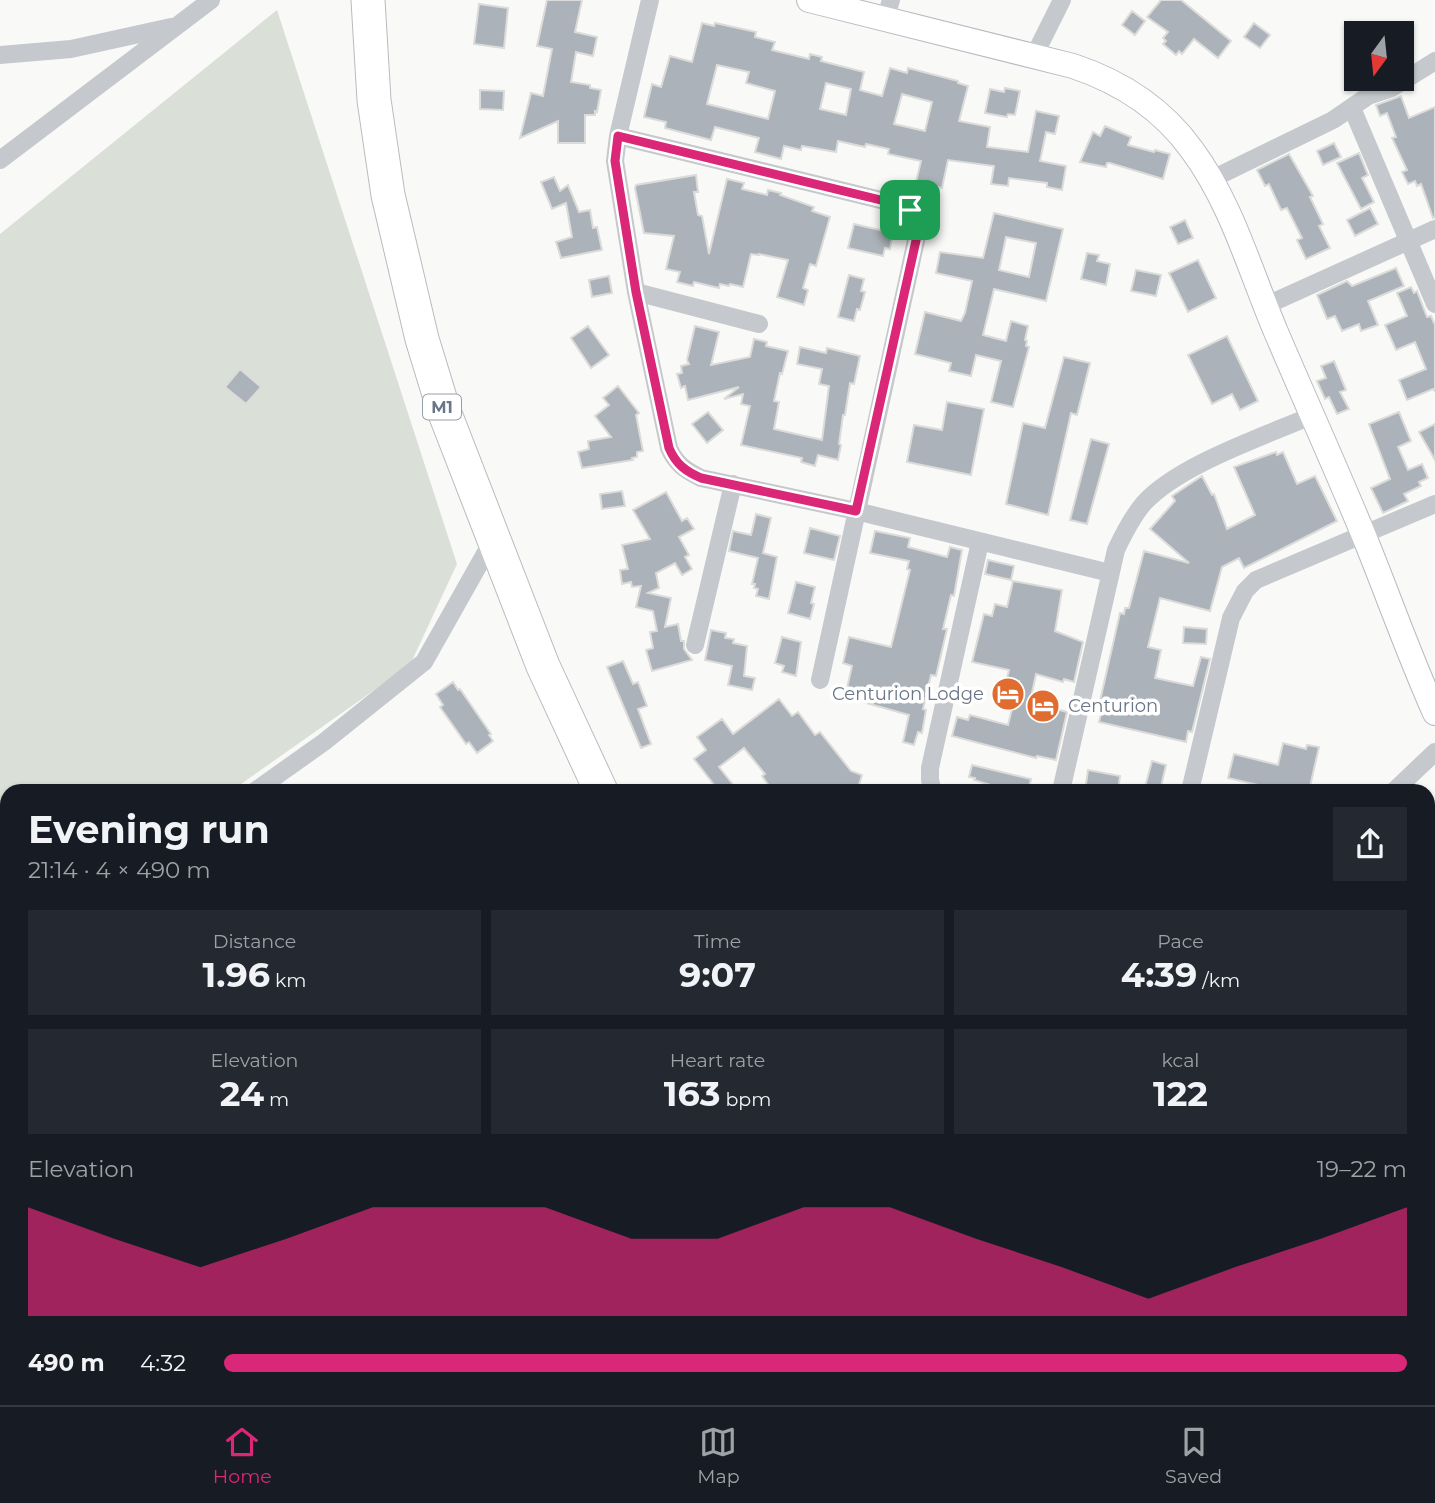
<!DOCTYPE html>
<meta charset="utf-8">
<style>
:root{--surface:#171b24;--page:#242831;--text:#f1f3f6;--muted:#9ea1a6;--line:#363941;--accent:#db2777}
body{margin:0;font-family:Montserrat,sans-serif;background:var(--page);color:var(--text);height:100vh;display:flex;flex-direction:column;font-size:26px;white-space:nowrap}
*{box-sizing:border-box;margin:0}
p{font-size:23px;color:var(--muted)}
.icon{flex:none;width:38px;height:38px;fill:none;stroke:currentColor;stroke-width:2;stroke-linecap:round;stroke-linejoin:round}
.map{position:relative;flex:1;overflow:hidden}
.panel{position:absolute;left:0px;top:784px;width:1435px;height:621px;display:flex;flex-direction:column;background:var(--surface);border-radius:21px 21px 0 0;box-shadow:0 2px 5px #0004}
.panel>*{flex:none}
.needle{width:46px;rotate:195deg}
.buttons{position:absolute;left:1344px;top:21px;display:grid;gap:14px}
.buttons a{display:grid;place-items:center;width:70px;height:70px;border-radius:0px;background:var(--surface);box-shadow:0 2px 5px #0004;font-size:35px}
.pin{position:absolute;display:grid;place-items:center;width:60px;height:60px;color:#fff;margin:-30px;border-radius:14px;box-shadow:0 4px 10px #0006}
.round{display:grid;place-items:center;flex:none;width:74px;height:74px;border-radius:0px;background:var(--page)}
.summary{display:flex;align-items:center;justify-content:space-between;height:119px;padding:0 28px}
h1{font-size:38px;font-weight:700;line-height:52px}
.figures{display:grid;grid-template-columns:repeat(3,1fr);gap:10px;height:119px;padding:7px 28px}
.figures div{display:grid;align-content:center;border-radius:0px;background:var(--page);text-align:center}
.figures b{font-size:35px;font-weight:700}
.figures small{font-size:19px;font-weight:400}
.figures p{font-size:19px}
.chart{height:196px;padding:14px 28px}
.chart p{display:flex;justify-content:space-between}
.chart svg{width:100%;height:126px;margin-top:7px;fill:var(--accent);opacity:.7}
ul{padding:0 28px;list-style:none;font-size:23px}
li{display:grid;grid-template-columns:112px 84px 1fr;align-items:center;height:52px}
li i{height:18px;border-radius:9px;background:var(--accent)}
.tab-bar{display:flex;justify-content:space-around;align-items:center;height:98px;border-top:2px solid var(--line);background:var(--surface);font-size:19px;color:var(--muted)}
.tab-bar a{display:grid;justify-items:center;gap:4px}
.tab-bar .active{color:var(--accent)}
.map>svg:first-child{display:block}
</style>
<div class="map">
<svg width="1435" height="1405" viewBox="0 0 1435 1405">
<rect width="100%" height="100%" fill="#f9f9f7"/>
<path fill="#dae0d8" d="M 277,10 L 457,564 L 410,665 L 231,791 L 7,791 L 7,944 L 0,938 L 0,234 Z"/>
<path fill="#acb2b9" stroke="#dbdbd9" stroke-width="2" fill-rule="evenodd" d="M 547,0 L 582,0 L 575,32 L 597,37 L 593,56 L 576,52 L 571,82 L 590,85 L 590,88 L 601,90 L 597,112 L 595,111 L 595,115 L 585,115 L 585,143 L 558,143 L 558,121 L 520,138 L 531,93 L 543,96 L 552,49 L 537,46 Z
M 1161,0 L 1181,0 L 1231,41 L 1218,58 L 1194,39 L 1182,54 L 1179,51 L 1176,55 L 1163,44 L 1166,41 L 1163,38 L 1168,32 L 1147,17 Z
M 479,4 L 508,8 L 504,48 L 474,44 Z
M 1132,11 L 1145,21 L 1135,35 L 1122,25 Z
M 702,23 L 714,26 L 715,23 L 756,32 L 755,37 L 775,42 L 772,50 L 809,59 L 810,54 L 822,57 L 821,61 L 864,72 L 860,90 L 882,96 L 890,68 L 907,73 L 908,68 L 958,81 L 958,83 L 968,86 L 959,121 L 990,127 L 987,147 L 1028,152 L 1036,111 L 1059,116 L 1055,134 L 1046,132 L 1040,161 L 1066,166 L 1062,190 L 1047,187 L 1047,183 L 1009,178 L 1008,186 L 991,184 L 994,166 L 948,160 L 942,188 L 916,182 L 921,161 L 888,154 L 889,149 L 866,144 L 865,147 L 838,141 L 836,152 L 802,146 L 801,150 L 784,146 L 781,159 L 755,152 L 759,138 L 715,127 L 711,140 L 665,128 L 666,122 L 644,117 L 652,84 L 661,87 L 670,56 L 692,62 ZM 717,65 L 749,72 L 746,83 L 775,91 L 768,119 L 707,104 ZM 826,83 L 851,89 L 846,115 L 820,109 ZM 902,94 L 932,102 L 925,131 L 894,124 Z
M 1254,23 L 1270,35 L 1260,48 L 1244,37 Z
M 1005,88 L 1020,91 L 1015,115 L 1008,114 L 1007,117 L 985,113 L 990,89 L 1004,92 Z
M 480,90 L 504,91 L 503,110 L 480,109 Z
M 1401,96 L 1409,118 L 1435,107 L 1435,217 L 1433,218 L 1421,184 L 1417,186 L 1415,181 L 1408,184 L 1402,172 L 1407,170 L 1392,138 L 1396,137 L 1387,113 L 1380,116 L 1376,105 Z
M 1105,126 L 1131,137 L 1128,145 L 1154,152 L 1155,150 L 1170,154 L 1163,179 L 1110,163 L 1107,163 L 1106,167 L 1080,162 L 1093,132 L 1100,136 Z
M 1334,143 L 1341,157 L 1323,165 L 1317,151 Z
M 1359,153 L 1368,175 L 1362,178 L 1374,202 L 1361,209 L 1337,163 Z
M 1289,154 L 1313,196 L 1310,197 L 1323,224 L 1319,226 L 1330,248 L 1306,259 L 1297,240 L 1302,238 L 1287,208 L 1281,210 L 1269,184 L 1265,186 L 1257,170 Z
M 696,175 L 698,192 L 694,192 L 698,215 L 702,216 L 709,254 L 727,179 L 744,183 L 742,189 L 767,195 L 768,190 L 781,193 L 780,195 L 814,207 L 812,211 L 830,217 L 816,266 L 810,264 L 803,288 L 808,290 L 804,305 L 777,297 L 788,260 L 759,254 L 759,255 L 751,254 L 743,287 L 730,284 L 729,286 L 720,284 L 719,288 L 694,282 L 693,286 L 677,282 L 680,272 L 666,269 L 674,236 L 644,233 L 635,188 L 636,185 Z
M 554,177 L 560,191 L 568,185 L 579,212 L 590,210 L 593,228 L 597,227 L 602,250 L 561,258 L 556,242 L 572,237 L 566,203 L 552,209 L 541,182 Z
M 1370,208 L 1378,224 L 1355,236 L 1347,220 Z
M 994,213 L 1063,229 L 1046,301 L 994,289 L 983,335 L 1006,341 L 1011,321 L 1028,326 L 1025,340 L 1027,341 L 1026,346 L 1029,347 L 1013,407 L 991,402 L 1001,361 L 976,355 L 971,376 L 949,371 L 951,363 L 915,354 L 925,312 L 961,321 L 965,313 L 972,281 L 936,273 L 940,252 L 983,258 ZM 1006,237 L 1036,243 L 1029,277 L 999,270 Z
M 1185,220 L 1193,238 L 1178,244 L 1170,227 Z
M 854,224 L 893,233 L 890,249 L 885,248 L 883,256 L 848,248 Z
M 1087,253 L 1099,255 L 1097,261 L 1110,264 L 1106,285 L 1081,279 Z
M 1198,260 L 1216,298 L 1188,312 L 1169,273 Z
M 1396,268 L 1404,286 L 1368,301 L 1378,325 L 1361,331 L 1359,324 L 1342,331 L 1335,316 L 1327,319 L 1317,295 L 1347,281 L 1352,286 Z
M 1136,270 L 1161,275 L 1156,296 L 1131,291 Z
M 849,275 L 864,279 L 861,291 L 865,292 L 860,310 L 857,309 L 854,321 L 838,317 Z
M 609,276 L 612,293 L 592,297 L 589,280 Z
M 1411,287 L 1414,293 L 1417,291 L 1427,317 L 1431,316 L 1435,325 L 1435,391 L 1433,389 L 1407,400 L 1399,380 L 1426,369 L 1415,342 L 1396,350 L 1385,325 L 1407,316 L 1397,293 Z
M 588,326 L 609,355 L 591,368 L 571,338 Z
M 695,326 L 719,332 L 711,365 L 750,357 L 754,339 L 767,342 L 766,346 L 788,351 L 782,374 L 780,373 L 774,401 L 779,402 L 774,429 L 822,440 L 829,386 L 819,384 L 822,369 L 797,364 L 800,347 L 826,353 L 827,348 L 860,356 L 854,384 L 850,383 L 845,415 L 843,415 L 839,444 L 841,445 L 838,460 L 818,455 L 815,466 L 801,462 L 802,458 L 741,445 L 750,406 L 741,404 L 743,394 L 724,399 L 739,387 L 688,400 L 685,386 L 681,388 L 677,374 L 682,373 L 681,366 L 689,364 L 687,360 Z
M 1227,336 L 1258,401 L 1240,410 L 1232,394 L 1212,404 L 1188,355 Z
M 1064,357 L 1090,363 L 1077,415 L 1071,413 L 1048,515 L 1006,504 L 1023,423 L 1045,428 Z
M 1334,361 L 1346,390 L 1340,392 L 1349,409 L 1337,414 L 1329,397 L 1325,399 L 1317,381 L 1326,378 L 1321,366 Z
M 240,369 L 261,387 L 246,404 L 225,387 Z
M 618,386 L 639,413 L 636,415 L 643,451 L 637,452 L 637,457 L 632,458 L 633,460 L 582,468 L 578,452 L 589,449 L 588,441 L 611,437 L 595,416 L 609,405 L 603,398 Z
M 947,402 L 984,409 L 971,475 L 907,462 L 914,425 L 942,430 Z
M 708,412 L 723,430 L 707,443 L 692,424 Z
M 1399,412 L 1411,441 L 1398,447 L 1408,470 L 1422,464 L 1428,478 L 1419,482 L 1421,486 L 1404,494 L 1408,501 L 1383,513 L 1371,488 L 1390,479 L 1369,424 Z
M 1435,424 L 1435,460 L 1419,432 Z
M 1091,439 L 1109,444 L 1087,524 L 1070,520 Z
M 1276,452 L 1277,455 L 1283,452 L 1297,484 L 1315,476 L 1337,521 L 1244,568 L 1239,558 L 1222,567 L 1210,611 L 1160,598 L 1148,647 L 1161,650 L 1155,678 L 1193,686 L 1201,657 L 1210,659 L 1192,732 L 1188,731 L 1186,742 L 1099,722 L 1104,701 L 1100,701 L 1120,613 L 1124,614 L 1125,608 L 1129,608 L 1144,551 L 1189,563 L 1150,529 L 1175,501 L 1172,496 L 1202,476 L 1212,495 L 1214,494 L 1227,529 L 1255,515 L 1234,467 Z
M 622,491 L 625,506 L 602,509 L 600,494 Z
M 666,492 L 682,521 L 687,518 L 694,529 L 679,537 L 689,555 L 685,557 L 692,569 L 682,575 L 675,563 L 656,573 L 659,588 L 648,593 L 671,598 L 665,627 L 678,624 L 681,641 L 684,641 L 684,649 L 692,660 L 652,671 L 646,650 L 653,648 L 650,632 L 657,631 L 653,611 L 636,607 L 641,586 L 632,587 L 631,582 L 622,584 L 620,570 L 628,569 L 622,545 L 650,539 L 633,510 Z
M 756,514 L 771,518 L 763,553 L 777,557 L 769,599 L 756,596 L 758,589 L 754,588 L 755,584 L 752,584 L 758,558 L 729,551 L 733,531 L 751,535 Z
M 810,528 L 840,536 L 834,560 L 804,553 Z
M 875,531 L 910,538 L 908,547 L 947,557 L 950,547 L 962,550 L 954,596 L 951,595 L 943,629 L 947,629 L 936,676 L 931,675 L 923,709 L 926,710 L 922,733 L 918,732 L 914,745 L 903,742 L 909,715 L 845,697 L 852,666 L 843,663 L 849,637 L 891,647 L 910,570 L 907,569 L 909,561 L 870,553 Z
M 988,560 L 1014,566 L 1011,580 L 985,574 Z
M 1013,581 L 1062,590 L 1055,631 L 1083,642 L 1074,682 L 1064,679 L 1063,682 L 1036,674 L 1030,702 L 1067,712 L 1056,760 L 1037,756 L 1036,758 L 952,736 L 957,717 L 968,720 L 970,715 L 1008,725 L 1019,681 L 1007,678 L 1009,670 L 972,662 L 984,614 L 992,616 L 995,604 L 1007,607 Z
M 796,582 L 815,587 L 811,603 L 814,604 L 810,619 L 788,613 Z
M 1184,627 L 1207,629 L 1206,644 L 1183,643 Z
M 711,630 L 726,633 L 725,638 L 734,639 L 733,643 L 747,646 L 744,676 L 755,678 L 752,690 L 728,685 L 732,666 L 705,660 Z
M 782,637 L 801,642 L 796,676 L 782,672 L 784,666 L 775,663 Z
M 623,661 L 633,684 L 638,682 L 647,706 L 638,709 L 651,744 L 641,748 L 607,667 Z
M 453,682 L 458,690 L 460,689 L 491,734 L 489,735 L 493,741 L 477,753 L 469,742 L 466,744 L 440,707 L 443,705 L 436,694 Z
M 779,699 L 792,716 L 798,712 L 815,735 L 820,732 L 851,771 L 862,775 L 857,791 L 773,791 L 762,776 L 765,774 L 744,748 L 719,767 L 738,791 L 719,791 L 694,759 L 706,750 L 697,737 L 722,719 L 733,734 Z
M 1283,743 L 1306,749 L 1307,745 L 1319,747 L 1309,791 L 1275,791 L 1275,789 L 1228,778 L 1234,754 L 1278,765 Z
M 1152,761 L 1166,765 L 1160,791 L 1144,791 Z
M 972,765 L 1031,779 L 1028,791 L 1011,791 L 974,780 L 975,778 L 969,777 Z
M 1088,770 L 1120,776 L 1118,791 L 1085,791 Z"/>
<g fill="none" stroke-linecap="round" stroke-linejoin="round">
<defs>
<path id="secondary" d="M 809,0 L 1073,66 C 1121,82 1162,108 1192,150 C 1232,204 1250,271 1276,332 C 1305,400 1336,468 1364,536 C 1388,595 1409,655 1435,713"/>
<path id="highway" d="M 368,0 L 374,100 L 388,195 L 422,339 L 444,411 L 543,666 L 601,791
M 1148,1398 L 1154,1405"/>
</defs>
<use href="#secondary" stroke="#b7bbc1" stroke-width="26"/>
<use href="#highway" stroke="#b8bbbe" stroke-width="35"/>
<path stroke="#c5c8cc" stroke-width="9" d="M 1356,1398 L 1369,1405"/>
<path stroke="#c5c8cc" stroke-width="18" d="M 650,0 L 618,136 L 615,161 L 636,292 L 669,448 C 676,464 685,470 701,478 L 856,511 L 1110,573
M 885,20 L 891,0
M 0,55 L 71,49 L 171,27
M 1034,56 L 1062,0
M 1352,108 L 1435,304
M 618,136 L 897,204 C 912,211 916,219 917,236 L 820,680
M 0,160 L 211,0
M 1212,179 L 1333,120 L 1368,96 L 1392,88 L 1435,61
M 636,292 L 759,324
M 1265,306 L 1435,229
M 695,645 L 733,484
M 255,791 L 324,742 L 424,662 L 494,538
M 933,791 L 930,780 L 930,768 L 980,542
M 1061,791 L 1116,550 C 1124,533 1132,517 1144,503 C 1179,465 1262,437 1311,416
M 1190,791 L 1231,618 L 1245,591 L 1256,580 L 1435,504
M 1394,791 L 1435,752
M 0,974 L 7,969
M 745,1405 L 754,1398"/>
<use href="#secondary" stroke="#fff" stroke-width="24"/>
<use href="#highway" stroke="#fff" stroke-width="33"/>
</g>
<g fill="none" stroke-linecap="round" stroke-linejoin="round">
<defs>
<path id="route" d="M 618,136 L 897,204 C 912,211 916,219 917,236 L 856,511 L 701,478 C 685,471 676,464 669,448 L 636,292 L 615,161 Z"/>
</defs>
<use href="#route" stroke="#fff" stroke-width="14"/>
<use href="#route" stroke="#db2777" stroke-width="9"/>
</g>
<defs>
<symbol id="hotel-disc" viewBox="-11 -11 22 22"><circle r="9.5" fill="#e06c2f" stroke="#fff"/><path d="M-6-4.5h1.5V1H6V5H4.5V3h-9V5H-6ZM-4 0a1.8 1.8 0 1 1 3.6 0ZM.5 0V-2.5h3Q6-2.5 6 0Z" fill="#fff"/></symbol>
</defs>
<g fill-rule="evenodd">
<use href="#hotel-disc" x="989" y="675" width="38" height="38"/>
<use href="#hotel-disc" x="1024" y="687" width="38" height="38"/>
</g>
<g text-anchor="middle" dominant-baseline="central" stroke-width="7" stroke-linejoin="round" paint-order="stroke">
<rect fill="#fff" stroke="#969fab" stroke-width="2" x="423" y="394.5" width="38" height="25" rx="5"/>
<g font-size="16" font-weight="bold" fill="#697687">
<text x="442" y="407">M1</text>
</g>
<g font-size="18" fill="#697687" stroke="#fff" text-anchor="end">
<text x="984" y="694">Centurion Lodge</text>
<text x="1068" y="706" text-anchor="start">Centurion</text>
</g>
</g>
</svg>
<div class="buttons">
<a><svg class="needle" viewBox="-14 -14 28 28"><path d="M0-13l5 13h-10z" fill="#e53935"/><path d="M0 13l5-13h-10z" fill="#9ea1a6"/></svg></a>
</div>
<div class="pin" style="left:910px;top:210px;background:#1e9e55"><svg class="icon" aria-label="arrive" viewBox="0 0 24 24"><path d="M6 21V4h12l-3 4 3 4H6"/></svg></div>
<section class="panel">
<div class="summary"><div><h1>Evening run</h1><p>21:14 · 4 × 490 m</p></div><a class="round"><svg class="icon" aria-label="share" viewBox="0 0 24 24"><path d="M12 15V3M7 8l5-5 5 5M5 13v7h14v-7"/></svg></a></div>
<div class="figures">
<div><p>Distance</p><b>1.96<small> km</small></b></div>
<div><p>Time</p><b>9:07</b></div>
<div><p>Pace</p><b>4:39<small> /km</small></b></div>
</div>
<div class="figures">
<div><p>Elevation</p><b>24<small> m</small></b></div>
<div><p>Heart rate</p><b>163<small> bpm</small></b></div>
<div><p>kcal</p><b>122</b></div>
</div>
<div class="chart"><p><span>Elevation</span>19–22 m</p>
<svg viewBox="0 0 160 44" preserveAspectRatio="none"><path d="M0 44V6L10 17L20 27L30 17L40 6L50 6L60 6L70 17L80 17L90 6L100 6L110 17L120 27L130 38L140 27L150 17L160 6V44z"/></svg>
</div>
<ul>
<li><b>490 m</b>4:32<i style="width:100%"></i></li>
</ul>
</section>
</div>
<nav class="tab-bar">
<a class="active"><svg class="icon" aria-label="home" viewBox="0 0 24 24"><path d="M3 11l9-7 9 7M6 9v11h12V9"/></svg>Home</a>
<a><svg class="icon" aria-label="map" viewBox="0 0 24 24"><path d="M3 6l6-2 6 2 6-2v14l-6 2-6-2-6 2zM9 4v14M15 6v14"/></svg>Map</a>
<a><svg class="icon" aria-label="saved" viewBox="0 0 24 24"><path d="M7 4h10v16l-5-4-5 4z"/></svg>Saved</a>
</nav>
